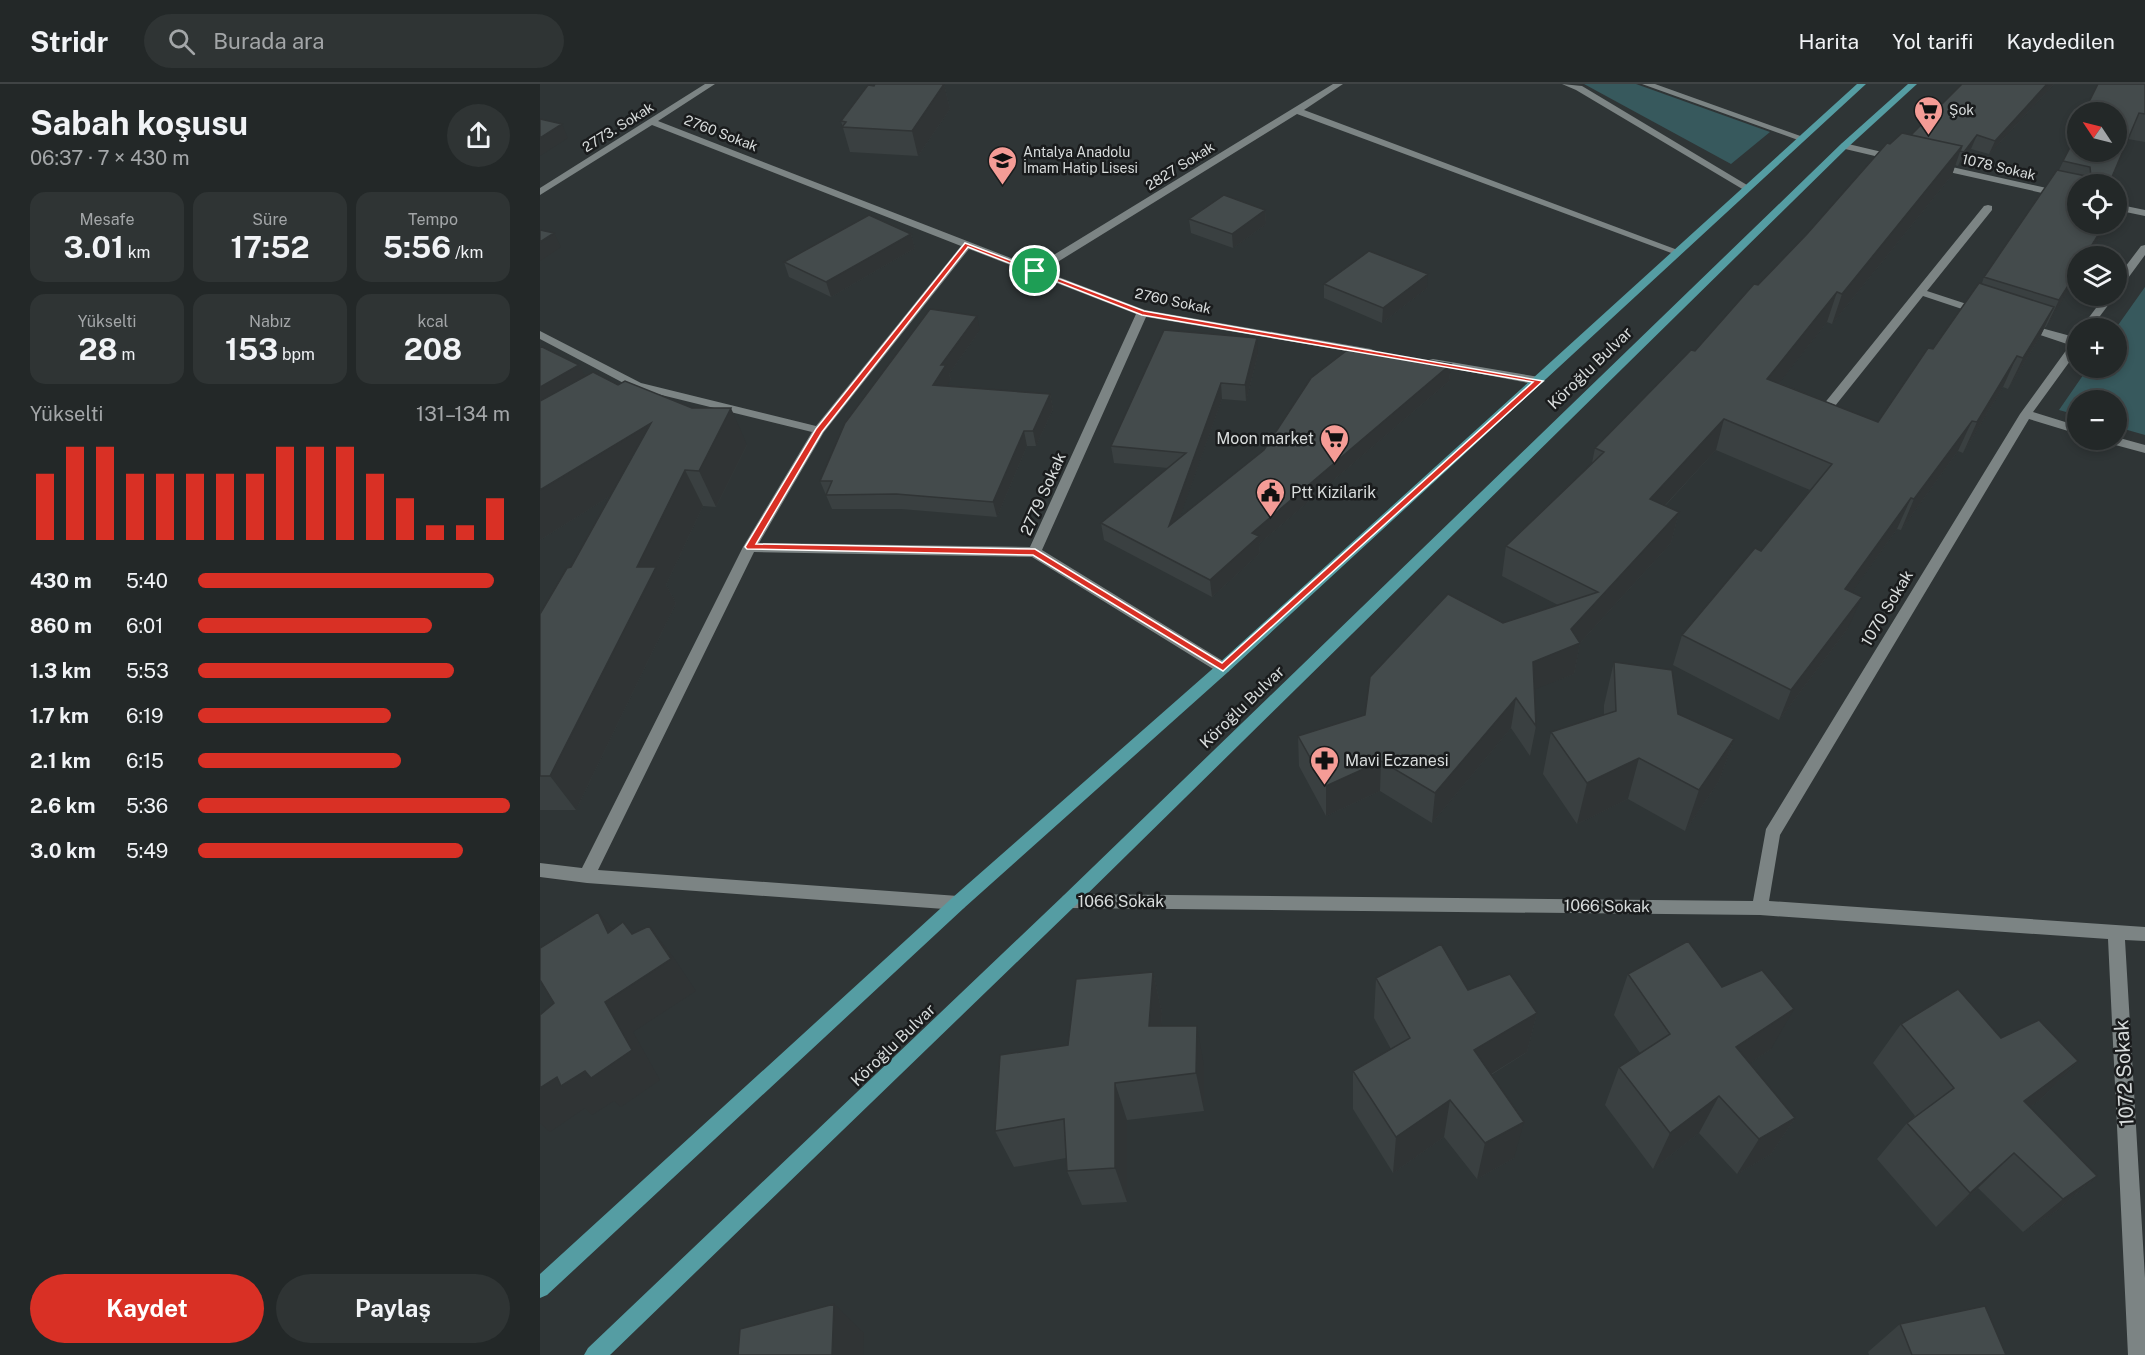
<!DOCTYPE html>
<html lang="tr">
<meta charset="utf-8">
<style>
:root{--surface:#232828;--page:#2f3434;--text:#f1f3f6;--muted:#a3a6a8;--line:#404445;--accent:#d93025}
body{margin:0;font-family:"Public Sans",sans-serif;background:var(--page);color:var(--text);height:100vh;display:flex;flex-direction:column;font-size:22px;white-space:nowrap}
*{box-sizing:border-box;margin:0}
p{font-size:20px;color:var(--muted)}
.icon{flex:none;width:33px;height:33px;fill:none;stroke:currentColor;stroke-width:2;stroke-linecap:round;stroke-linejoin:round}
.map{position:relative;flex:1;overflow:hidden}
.side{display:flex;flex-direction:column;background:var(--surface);width:540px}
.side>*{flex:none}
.needle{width:39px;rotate:305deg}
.buttons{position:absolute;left:1527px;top:18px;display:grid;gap:12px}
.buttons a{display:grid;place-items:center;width:60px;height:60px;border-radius:50%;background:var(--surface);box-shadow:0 3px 9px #0003,0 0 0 2px var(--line);font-size:30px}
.pin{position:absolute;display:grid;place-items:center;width:51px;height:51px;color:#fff;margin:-26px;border:3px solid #fff;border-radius:50%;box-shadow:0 2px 6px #0007}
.round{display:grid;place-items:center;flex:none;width:63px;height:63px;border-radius:32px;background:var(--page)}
.headline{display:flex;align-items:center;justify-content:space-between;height:102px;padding:0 30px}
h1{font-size:33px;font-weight:700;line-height:45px}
.metrics{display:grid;grid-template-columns:repeat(3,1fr);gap:9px;height:102px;padding:6px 30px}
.metrics div{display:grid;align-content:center;border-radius:15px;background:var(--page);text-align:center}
.metrics b{font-size:30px;font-weight:700}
.metrics small{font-size:16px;font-weight:400}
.metrics p{font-size:16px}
.chart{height:168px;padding:12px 30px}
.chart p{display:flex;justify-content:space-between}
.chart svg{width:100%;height:108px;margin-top:6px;stroke:var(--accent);stroke-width:6}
.primary-button{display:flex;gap:12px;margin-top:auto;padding:12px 30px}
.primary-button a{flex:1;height:69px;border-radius:36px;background:var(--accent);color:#fff;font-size:24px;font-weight:700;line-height:69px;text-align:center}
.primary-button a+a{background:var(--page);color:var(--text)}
ul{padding:0 30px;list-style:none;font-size:20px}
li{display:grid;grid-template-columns:96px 72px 1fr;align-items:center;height:45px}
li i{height:15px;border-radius:8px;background:var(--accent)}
header{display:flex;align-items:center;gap:36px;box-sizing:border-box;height:84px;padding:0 30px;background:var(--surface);border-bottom:2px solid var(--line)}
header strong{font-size:28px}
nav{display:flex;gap:33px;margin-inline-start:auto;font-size:21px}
.search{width:420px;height:54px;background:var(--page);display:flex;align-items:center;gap:15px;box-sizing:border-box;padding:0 21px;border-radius:33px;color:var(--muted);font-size:22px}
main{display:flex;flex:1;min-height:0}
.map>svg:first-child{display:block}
</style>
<header>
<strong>Stridr</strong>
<div class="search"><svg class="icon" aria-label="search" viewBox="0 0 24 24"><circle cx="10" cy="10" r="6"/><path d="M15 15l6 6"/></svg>Burada ara</div>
<nav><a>Harita</a><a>Yol tarifi</a><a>Kaydedilen</a></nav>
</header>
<main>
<section class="side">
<div class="headline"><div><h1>Sabah koşusu</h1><p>06:37 · 7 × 430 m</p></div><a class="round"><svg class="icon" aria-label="share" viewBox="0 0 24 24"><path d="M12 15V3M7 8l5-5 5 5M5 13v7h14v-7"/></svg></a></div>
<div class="metrics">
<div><p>Mesafe</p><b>3.01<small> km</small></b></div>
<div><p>Süre</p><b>17:52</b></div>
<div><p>Tempo</p><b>5:56<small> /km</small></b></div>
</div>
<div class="metrics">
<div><p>Yükselti</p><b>28<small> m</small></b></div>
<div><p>Nabız</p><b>153<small> bpm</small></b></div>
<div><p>kcal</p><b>208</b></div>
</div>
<div class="chart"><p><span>Yükselti</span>131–134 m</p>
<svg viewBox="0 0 160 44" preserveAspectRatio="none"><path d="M5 44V17M15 44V6M25 44V6M35 44V17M45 44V17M55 44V17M65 44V17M75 44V17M85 44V6M95 44V6M105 44V6M115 44V17M125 44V27M135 44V38M145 44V38M155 44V27"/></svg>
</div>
<ul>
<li><b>430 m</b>5:40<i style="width:95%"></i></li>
<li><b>860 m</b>6:01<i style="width:75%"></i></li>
<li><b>1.3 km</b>5:53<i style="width:82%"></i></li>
<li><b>1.7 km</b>6:19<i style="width:62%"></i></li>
<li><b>2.1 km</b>6:15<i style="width:65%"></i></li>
<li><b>2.6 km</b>5:36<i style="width:100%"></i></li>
<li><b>3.0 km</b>5:49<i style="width:85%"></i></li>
</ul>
<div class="primary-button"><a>Kaydet</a><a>Paylaş</a></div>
</section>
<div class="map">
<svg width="1605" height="1271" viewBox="0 0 1605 1271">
<rect width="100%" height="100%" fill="#2f3536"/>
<path fill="#37595d" d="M 1044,0 L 1096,0 L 1230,48 L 1191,80 Z
M 1605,203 L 1605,351 L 1577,343 L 1576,316 L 1538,316 L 1537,331 L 1519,326 L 1548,284 L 1576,284 L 1576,244 Z"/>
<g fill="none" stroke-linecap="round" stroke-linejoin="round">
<path fill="#7c8484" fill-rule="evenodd" d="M 165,0 L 175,0 L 118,37 L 494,183 L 793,0 L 803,0 L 764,26 L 1143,168 L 1134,170 L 757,30 L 503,187 L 605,226 L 831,265 L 837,268 L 831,271 L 606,233 L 502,466 L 688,580 L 690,584 L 688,588 L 678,588 L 492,473 L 214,468 L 58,786 L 418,812 L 424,814 L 426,819 L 424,824 L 418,826 L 47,799 L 0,793 L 0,779 L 42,784 L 203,463 L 272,348 L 93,304 L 0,255 L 0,247 L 101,299 L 276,342 L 421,162 L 112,41 L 0,111 L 0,104 ZM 429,165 L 596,230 L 490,463 L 219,459 L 284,348 Z
M 1022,0 L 1042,2 L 1212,104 L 1204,106 L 1036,6 Z
M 1102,0 L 1115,0 L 1266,54 L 1258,56 Z
M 1304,59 L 1359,72 L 1361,74 L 1356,77 L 1301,64 L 1301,60 Z
M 1394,79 L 1538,111 L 1538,117 L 1391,84 L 1389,82 Z
M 1576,120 L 1605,126 L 1605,132 L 1576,126 Z
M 1448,121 L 1452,122 L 1452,126 L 1387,207 L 1445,226 L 1445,230 L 1437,230 L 1383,212 L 1287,332 L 1279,332 L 1279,326 L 1444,122 Z
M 1605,161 L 1605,171 L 1580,205 L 1576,206 L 1576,195 L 1601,162 Z
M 1565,212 L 1575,212 L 1551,244 L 1541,244 Z
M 1483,239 L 1538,254 L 1538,266 L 1493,328 L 1538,342 L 1538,350 L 1489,335 L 1240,751 L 1229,817 L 1605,843 L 1605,857 L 1585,856 L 1605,1194 L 1605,1271 L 1588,1271 L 1568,855 L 1220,831 L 529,824 L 523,822 L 521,817 L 523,812 L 529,810 L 1213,817 L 1226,745 L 1480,330 L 1530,261 L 1479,244 L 1477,242 Z
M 893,275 L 999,293 L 1005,297 L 999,301 L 889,280 L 889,276 Z
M 1576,353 L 1605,361 L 1605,369 L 1568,359 L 1566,356 L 1576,356 Z"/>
<path fill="#559da3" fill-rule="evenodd" d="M 1317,0 L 1326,0 L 688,588 L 424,824 L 7,1211 L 0,1214 L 0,1190 L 412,814 L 678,580 Z
M 1368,0 L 1377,0 L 1307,64 L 535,822 L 70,1271 L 44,1271 L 48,1264 L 523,812 L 1301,60 Z"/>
</g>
<path fill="#3a4041" d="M 404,0 L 410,25 L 378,72 L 310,68 L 301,37 Z
M 1422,0 L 1514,0 L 1449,70 L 1431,65 L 1418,82 L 1415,81 L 1412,91 L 1292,240 L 1287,238 L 1239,299 L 1338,338 L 1442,199 L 1444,193 L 1519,86 L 1531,61 L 1529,61 L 1538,42 L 1538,68 L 1605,0 L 1605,58 L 1588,55 L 1538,140 L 1568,140 L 1506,243 L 1505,243 L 1500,253 L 1468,305 L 1463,303 L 1423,369 L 1418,367 L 1361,446 L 1357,445 L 1311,509 L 1308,544 L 1239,636 L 1133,581 L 1142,551 L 1221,467 L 1270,406 L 1176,366 L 1125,422 L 1139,428 L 1131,459 L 1040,559 L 1034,590 L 994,605 L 996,642 L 990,672 L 971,644 L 892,739 L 840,707 L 786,732 L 759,682 L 758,652 L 825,631 L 963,539 L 1018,521 L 962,492 L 966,462 L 1052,379 L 1055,364 L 1155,267 L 1267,150 L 1350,60 L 1371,51 Z
M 725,126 L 726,140 L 693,164 L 651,149 L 649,135 Z
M 371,150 L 375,164 L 291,213 L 249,193 L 244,178 Z
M 784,200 L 887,204 L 842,239 L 784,214 Z
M 440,246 L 409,290 L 411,296 L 406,302 L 510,310 L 513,325 L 496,362 L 487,362 L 457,433 L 361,425 L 292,425 L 280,397 Z
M 0,262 L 39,281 L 45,293 L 78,301 L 207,361 L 176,423 L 163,422 L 126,501 L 136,519 L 36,726 L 0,726 L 0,530 L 31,483 L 70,412 L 0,456 Z
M 718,270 L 706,317 L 682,315 L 640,432 L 911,280 L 909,297 L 719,460 L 720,469 L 672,513 L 564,456 L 561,439 L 628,384 L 574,379 L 571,362 Z
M 1074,578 L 1138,630 L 1194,655 L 1179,697 L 1145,747 L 1088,715 L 1037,740 L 1003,690 L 1011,648 L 1064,631 L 1064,621 Z
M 613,888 L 622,929 L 621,942 L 664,982 L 664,1027 L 587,1036 L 587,1118 L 542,1121 L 527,1087 L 526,1074 L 474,1083 L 455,1047 L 528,961 Z
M 1088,890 L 1182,903 L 1231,965 L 1210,979 L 1255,1034 L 1231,1070 L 1197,1090 L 1159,1049 L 1113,1085 L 1065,1021 L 1079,983 L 1100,969 L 1074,931 Z
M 836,894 L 928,906 L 997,929 L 987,968 L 951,991 L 974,1074 L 937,1095 L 904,1053 L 853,1089 L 813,1025 L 813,987 L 851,965 L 834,934 Z
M 1361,940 L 1461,954 L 1538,977 L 1500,1016 L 1490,1023 L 1557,1092 L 1516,1127 L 1483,1148 L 1438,1104 L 1396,1143 L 1337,1075 L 1367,1039 L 1375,1032 L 1333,979 Z
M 1360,1240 L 1466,1271 L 1329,1271 L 1328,1268 Z"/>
<path fill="#303435" d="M 404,0 L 410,25 L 378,72 L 372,47 Z
M 1507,0 L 1514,0 L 1449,70 L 1455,57 Z
M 22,40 L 28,54 L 0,72 L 0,54 Z
M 1437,51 L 1431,65 L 1418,82 L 1424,68 Z
M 1422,62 L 1412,91 L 1292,240 L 1302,210 Z
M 725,126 L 726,140 L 693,164 L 692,150 Z
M 1565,140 L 1568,140 L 1549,172 L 1545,172 Z
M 14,149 L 21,163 L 0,177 L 0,158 Z
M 371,150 L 375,164 L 291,213 L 286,198 Z
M 1538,186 L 1538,191 L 1506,243 L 1519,216 Z
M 888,190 L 887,204 L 842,239 L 843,224 Z
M 1297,208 L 1287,238 L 1218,326 L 1227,295 Z
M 1514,223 L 1500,253 L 1468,305 L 1483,274 Z
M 437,232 L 440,246 L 409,290 L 411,296 L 397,316 L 393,301 L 401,281 Z
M 717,254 L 718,270 L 706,317 L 705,301 Z
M 1477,272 L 1463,303 L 1423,369 L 1437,338 Z
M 911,280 L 909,297 L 719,460 L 720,469 L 672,513 L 670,496 L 712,449 Z
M 39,281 L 58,317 L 0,351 L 0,303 Z
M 681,299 L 682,315 L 631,458 L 629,442 Z
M 510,310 L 513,325 L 496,362 L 493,347 Z
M 191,324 L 207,361 L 176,423 L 159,387 Z
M 1184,335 L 1176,366 L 1102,446 L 1110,415 Z
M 1432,337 L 1418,367 L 1361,446 L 1374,415 Z
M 111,339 L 129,375 L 0,456 L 0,406 Z
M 484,347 L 487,362 L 457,433 L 453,418 Z
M 145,386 L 163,422 L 126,501 L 136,519 L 36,726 L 10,692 L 97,483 Z
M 1371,414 L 1357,445 L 1292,536 L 1305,505 Z
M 1139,428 L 1131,459 L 1039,560 L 1040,559 L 1034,590 L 988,608 L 993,578 L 1031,545 Z
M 1322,513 L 1308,544 L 1239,636 L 1251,606 Z
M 976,614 L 971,644 L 892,739 L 895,709 Z
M 1194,655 L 1179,697 L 1145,747 L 1159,706 Z
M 1099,674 L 1088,715 L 1037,740 L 1047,699 Z
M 841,677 L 840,707 L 786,732 L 786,702 Z
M 58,828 L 85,860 L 68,849 Z
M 109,842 L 134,874 L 156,907 L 93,948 L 120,996 L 81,1023 L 74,1017 L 52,1031 L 45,1024 L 10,1048 L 0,1039 L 0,1004 L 17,993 L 45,987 L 65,918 Z
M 613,888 L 622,929 L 619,981 L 609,942 Z
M 1254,925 L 1231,965 L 1176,1002 L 1196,963 Z
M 997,929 L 987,968 L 927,1005 L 934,966 Z
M 657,942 L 664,982 L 664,1027 L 656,989 Z
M 1538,977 L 1500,1016 L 1448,1053 L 1484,1017 Z
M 575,999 L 587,1036 L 587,1118 L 575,1084 Z
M 1179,1012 L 1159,1049 L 1113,1085 L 1130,1049 Z
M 910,1016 L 904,1053 L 853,1089 L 856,1053 Z
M 1255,1034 L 1231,1070 L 1197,1090 L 1219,1055 Z
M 984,1038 L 974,1074 L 937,1095 L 945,1059 Z
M 1474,1069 L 1438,1104 L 1396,1143 L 1430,1109 Z
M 1557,1092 L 1516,1127 L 1483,1148 L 1523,1115 Z
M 294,1220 L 324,1249 L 323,1271 L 292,1271 Z"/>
<path fill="#444b4c" stroke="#303435" stroke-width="1.5" d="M 335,0 L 404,0 L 372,47 L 302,43 L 306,38 L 301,37 L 328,1 L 334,2 Z
M 1422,0 L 1507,0 L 1455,57 L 1437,51 L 1424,68 L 1420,67 L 1422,62 L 1371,51 Z
M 1558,0 L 1605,0 L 1605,30 L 1599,29 L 1569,100 L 1538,100 L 1538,140 L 1565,140 L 1545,172 L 1538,172 L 1538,186 L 1519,216 L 1444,193 L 1517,86 L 1551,93 L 1550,83 L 1523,77 L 1538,48 L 1538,68 L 1576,68 L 1576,28 L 1544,28 Z
M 0,35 L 22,40 L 0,54 Z
M 1362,49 L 1422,62 L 1302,210 L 1297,208 L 1227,295 L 1338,338 L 1388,264 L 1393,265 L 1439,199 L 1514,223 L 1483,274 L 1477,272 L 1437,338 L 1432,337 L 1374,415 L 1371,414 L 1305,505 L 1322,513 L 1251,606 L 1142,551 L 1215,464 L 1221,467 L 1292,380 L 1184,335 L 1110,415 L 1139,428 L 1031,545 L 1040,559 L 993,578 L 996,642 L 976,614 L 895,709 L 841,677 L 786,702 L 758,652 L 825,631 L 830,593 L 908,510 L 963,539 L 1058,508 L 966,462 L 1064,368 L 1055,364 L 1151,266 L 1155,267 L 1214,200 L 1218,201 L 1267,150 L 1347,59 L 1350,60 Z
M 684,111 L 725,126 L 692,150 L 649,135 Z
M 1576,113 L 1581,114 L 1576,121 Z
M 329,131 L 371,150 L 286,198 L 244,178 Z
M 0,146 L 14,149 L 0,158 Z
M 829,167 L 888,190 L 843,224 L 784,200 Z
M 390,225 L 437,232 L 401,281 L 406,281 L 393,301 L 510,310 L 493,347 L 484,347 L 453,418 L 356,410 L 286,411 L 292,397 L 280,397 L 305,339 Z
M 624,246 L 717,254 L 705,301 L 681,299 L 629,442 L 724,366 L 771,294 L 810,264 L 911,280 L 712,449 L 719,452 L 670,496 L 561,439 L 646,369 L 571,362 Z
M 0,262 L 39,281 L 0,303 Z
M 53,288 L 78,301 L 85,297 L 152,324 L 191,324 L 159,387 L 145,386 L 97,483 L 116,483 L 10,692 L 0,692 L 0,530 L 27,484 L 31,483 L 111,339 L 0,406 L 0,317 Z
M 1074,578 L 1132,586 L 1138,630 L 1194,655 L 1159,706 L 1099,674 L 1047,699 L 1011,648 L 1076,627 Z
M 58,828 L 68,849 L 83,838 L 92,850 L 109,842 L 131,875 L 65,918 L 92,966 L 51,994 L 45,987 L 21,1002 L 17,993 L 0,1004 L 0,931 L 14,919 L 0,896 L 0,864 Z
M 1148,857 L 1182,903 L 1222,886 L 1254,925 L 1196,963 L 1255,1034 L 1219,1055 L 1179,1012 L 1130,1049 L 1079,983 L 1130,950 L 1088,890 Z
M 901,860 L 928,906 L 970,890 L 997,929 L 934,966 L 984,1038 L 945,1059 L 910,1016 L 856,1053 L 813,987 L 870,954 L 836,894 Z
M 613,888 L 609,942 L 657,942 L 656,989 L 575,999 L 575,1084 L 527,1087 L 524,1035 L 455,1047 L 460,971 L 528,961 L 536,895 Z
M 1418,905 L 1461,954 L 1499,936 L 1538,977 L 1484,1017 L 1557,1092 L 1523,1115 L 1474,1069 L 1430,1109 L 1367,1039 L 1414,1004 L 1361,940 Z
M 294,1220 L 292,1271 L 198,1271 L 200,1245 Z
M 1445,1222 L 1466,1271 L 1372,1271 L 1360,1240 Z"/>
<path fill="#d93025" stroke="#fff" stroke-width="1.5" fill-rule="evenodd" d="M 425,159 L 604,227 L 1003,297 L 683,587 L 493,471 L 207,465 L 205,463 L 276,345 ZM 428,163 L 602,231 L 993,298 L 682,579 L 495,465 L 216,460 L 282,348 Z"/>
<defs>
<symbol id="supermarket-pin" viewBox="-11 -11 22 30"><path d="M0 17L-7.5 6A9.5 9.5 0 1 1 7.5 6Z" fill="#f59c96" stroke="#1a1c1d"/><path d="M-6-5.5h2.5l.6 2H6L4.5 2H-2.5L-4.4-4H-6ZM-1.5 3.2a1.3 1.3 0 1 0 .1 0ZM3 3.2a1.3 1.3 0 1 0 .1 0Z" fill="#111"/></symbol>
<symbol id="school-pin" viewBox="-11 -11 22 30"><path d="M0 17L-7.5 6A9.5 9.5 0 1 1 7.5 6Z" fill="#f59c96" stroke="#1a1c1d"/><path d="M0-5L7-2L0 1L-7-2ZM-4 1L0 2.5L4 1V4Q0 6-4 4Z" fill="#111"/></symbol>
<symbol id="civic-pin" viewBox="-11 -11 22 30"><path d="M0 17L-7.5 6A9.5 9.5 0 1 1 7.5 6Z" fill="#f59c96" stroke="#1a1c1d"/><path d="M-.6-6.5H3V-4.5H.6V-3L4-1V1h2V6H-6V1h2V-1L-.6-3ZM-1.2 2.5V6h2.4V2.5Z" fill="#111"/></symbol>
<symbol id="pharmacy-pin" viewBox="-11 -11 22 30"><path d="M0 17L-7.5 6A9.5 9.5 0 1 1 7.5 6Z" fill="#f59c96" stroke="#1a1c1d"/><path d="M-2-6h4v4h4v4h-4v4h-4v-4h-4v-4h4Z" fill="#111"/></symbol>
</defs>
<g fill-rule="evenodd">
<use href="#supermarket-pin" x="1372" y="10" width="33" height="45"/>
<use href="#school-pin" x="446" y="60" width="33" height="45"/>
<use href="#supermarket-pin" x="778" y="338" width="33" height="45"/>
<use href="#civic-pin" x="714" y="392" width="33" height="45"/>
<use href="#pharmacy-pin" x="768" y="660" width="33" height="45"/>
</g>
<g text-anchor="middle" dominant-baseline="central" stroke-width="5" stroke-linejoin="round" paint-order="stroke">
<g font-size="14" fill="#d8dcdc" stroke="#1a1c1d" text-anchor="start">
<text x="1409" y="26">Şok</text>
<text x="483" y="68">Antalya Anadolu<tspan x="483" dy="16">İmam Hatip Lisesi</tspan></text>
</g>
<g font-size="14" fill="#d8dcdc" stroke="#1a1c1d">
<text transform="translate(78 43) rotate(-32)">2773. Sokak</text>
<text transform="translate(181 49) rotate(21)">2760 Sokak</text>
<text transform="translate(640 82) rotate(-32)">2827 Sokak</text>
<text transform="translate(1459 83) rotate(13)">1078 Sokak</text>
<text transform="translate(633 217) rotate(12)">2760 Sokak</text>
</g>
<g font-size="16" fill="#d8dcdc" stroke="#1a1c1d">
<text transform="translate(1050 284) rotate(-44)">Köroğlu Bulvar</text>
<text transform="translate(503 410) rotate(-66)">2779 Sokak</text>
<text transform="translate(1347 524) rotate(-59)">1070 Sokak</text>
<text transform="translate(702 623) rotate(-44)">Köroğlu Bulvar</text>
<text x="581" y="817">1066 Sokak</text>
<text transform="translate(1067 822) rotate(1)">1066 Sokak</text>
<text transform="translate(353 961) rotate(-44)">Köroğlu Bulvar</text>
</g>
<g font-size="16" fill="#d8dcdc" stroke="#1a1c1d" text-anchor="start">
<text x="774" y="354" text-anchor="end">Moon market</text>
<text x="751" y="408">Ptt Kizilarik</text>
<text x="805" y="676">Mavi Eczanesi</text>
</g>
<g font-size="20" fill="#d8dcdc" stroke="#1a1c1d">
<text transform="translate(1584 989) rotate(-93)">1072 Sokak</text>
</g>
</g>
</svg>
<div class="buttons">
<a><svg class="needle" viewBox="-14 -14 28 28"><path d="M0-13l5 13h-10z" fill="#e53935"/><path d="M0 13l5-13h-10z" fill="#a3a6a8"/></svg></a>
<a><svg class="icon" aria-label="locate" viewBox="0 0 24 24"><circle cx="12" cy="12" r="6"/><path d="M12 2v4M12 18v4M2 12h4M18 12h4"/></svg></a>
<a><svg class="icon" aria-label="layers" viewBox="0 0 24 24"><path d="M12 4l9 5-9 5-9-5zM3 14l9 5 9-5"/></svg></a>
<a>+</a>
<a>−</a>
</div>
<div class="pin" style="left:495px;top:187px;background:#1e9e55"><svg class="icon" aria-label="arrive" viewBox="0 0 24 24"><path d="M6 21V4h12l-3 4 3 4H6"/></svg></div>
</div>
</main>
